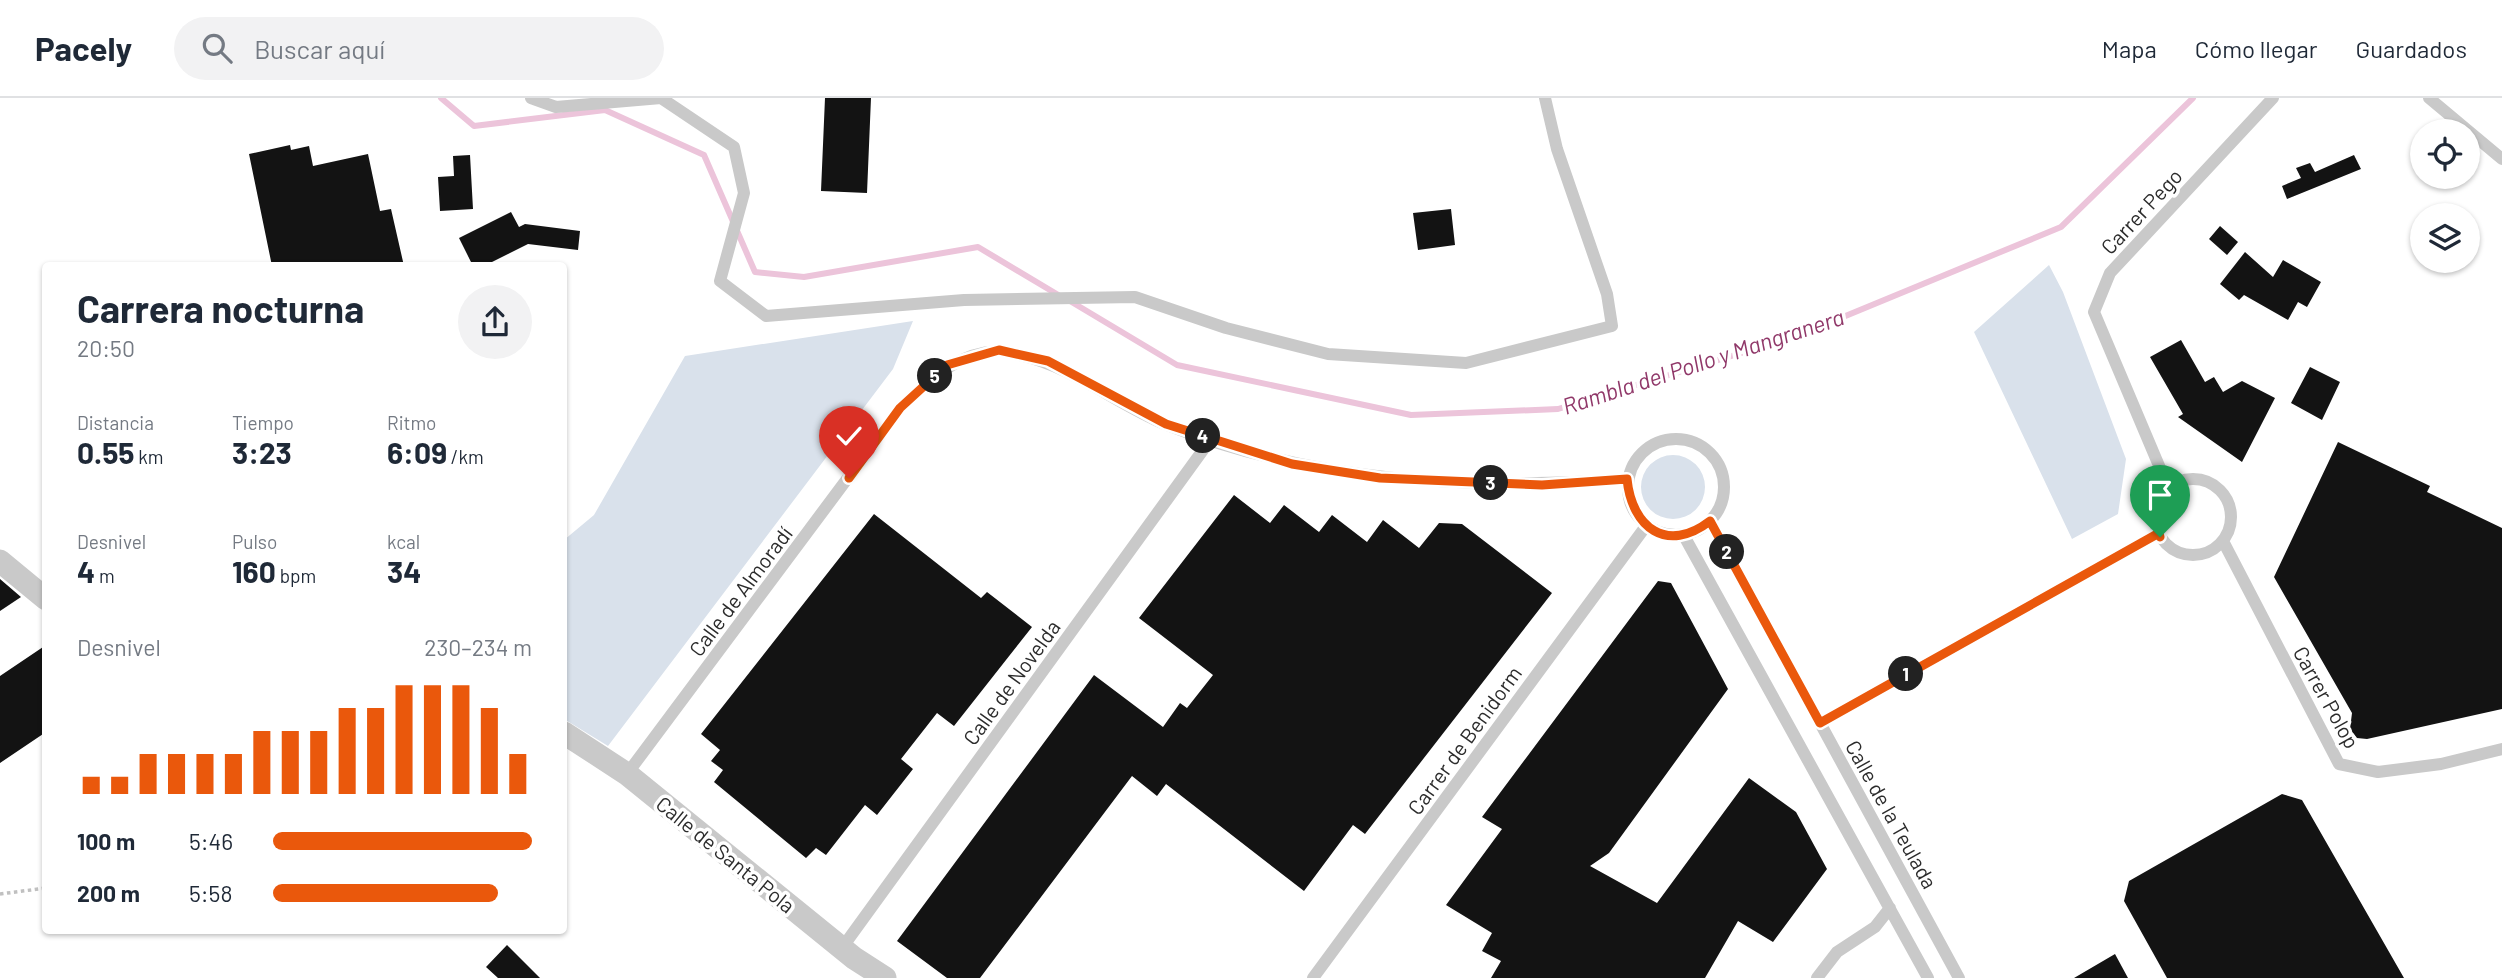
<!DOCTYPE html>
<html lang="es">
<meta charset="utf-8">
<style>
:root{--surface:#fff;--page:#f2f2f3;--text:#1f2937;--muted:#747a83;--line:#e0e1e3;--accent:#ea580c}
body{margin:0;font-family:Barlow,sans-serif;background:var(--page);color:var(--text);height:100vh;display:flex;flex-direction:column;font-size:26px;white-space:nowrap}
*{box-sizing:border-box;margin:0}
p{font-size:23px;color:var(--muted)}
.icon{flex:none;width:38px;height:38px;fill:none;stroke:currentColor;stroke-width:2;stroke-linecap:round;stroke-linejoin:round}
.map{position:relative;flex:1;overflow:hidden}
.panel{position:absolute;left:42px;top:164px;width:525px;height:672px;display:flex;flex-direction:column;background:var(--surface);border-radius:7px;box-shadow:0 2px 5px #0004}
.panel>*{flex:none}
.fabs{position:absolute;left:2410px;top:21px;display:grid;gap:14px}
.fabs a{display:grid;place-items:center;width:70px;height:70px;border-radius:50%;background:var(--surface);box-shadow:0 2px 5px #0004;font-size:35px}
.pin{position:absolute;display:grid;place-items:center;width:60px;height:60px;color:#fff;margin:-72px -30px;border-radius:50% 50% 50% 0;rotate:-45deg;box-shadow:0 0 7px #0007}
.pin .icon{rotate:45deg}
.km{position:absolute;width:35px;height:35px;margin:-18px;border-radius:50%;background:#222;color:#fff;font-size:19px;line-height:35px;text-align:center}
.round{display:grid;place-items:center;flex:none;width:74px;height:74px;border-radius:37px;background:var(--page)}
.overview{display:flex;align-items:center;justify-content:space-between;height:119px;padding:0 35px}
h1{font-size:38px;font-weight:700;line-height:52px}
.figures{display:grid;grid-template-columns:repeat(3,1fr);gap:10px;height:119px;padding:7px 35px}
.figures div{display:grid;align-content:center}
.figures b{font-size:30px;font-weight:700}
.figures small{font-size:19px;font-weight:400}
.figures p{font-size:19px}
.chart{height:196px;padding:14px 35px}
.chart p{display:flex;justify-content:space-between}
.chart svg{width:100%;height:126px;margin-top:7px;stroke:var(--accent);stroke-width:6}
ul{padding:0 35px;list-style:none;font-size:23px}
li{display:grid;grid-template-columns:112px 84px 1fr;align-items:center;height:52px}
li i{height:18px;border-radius:9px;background:var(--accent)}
header{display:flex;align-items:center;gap:42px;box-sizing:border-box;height:98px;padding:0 35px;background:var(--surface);border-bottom:2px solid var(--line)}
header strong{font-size:33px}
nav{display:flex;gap:38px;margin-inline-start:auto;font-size:24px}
.search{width:490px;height:63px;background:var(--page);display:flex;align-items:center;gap:18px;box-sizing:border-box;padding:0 24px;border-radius:38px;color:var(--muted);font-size:26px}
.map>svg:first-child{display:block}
</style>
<header>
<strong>Pacely</strong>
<div class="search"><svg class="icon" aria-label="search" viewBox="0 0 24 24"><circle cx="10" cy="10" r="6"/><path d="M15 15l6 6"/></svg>Buscar aquí</div>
<nav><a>Mapa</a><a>Cómo llegar</a><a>Guardados</a></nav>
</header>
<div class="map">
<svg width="2502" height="880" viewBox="0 0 2502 880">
<rect width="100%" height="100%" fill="#fff"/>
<path fill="#d9e1eb" d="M 2049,167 L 2063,194 L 2126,361 L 2118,416 L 2072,441 L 1974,234 Z
M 913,223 L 893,271 L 608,648 L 564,621 L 564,442 L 594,417 L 685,258 Z
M1641 389a32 32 0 1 1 64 0a32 32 0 1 1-64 0Z"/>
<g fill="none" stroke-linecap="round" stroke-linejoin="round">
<path stroke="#ecc4da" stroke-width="6" d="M 441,0 L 474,28 L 605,12 L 704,57 L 755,174 L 804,179 L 978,149 L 1060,198
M 1070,203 L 1177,267 L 1411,317 L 1558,311 L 1797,238 L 2061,129 L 2193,0"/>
</g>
<path fill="#131313" d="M 825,0 L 871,0 L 867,95 L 821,93 Z
M 290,47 L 291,52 L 309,48 L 313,68 L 368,56 L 380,113 L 391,111 L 404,168 L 272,168 L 249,56 Z
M 470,57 L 473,111 L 440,113 L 438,79 L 454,78 L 453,58 Z
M 2354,57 L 2361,71 L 2287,101 L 2282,88 L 2301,80 L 2296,70 L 2310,65 L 2315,74 Z
M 1451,111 L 1455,147 L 1418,152 L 1413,115 Z
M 511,114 L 519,129 L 525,126 L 580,133 L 578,152 L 528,146 L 484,168 L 473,168 L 459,140 Z
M 2220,128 L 2238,144 L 2227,157 L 2209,141 Z
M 2245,154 L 2273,179 L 2283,162 L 2321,184 L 2307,209 L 2298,204 L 2288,222 L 2244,197 L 2239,202 L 2220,186 Z
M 2181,242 L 2205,284 L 2214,279 L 2223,294 L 2242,283 L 2275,300 L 2242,364 L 2178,319 L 2183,316 L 2150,259 Z
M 2310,269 L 2340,284 L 2322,322 L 2291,305 Z
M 2338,344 L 2430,388 L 2427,394 L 2502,430 L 2502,611 L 2367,641 L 2357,640 L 2350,631 L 2352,615 L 2274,479 Z
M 1234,397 L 1270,425 L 1284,407 L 1319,434 L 1332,417 L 1367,444 L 1383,422 L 1419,450 L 1439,425 L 1462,426 L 1552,495 L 1365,736 L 1353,727 L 1304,793 L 1166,686 L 1157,698 L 1132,678 L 980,880 L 947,880 L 897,843 L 1094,577 L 1163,629 L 1180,605 L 1187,610 L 1213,577 L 1139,520 Z
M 874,416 L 981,500 L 987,494 L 1032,529 L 954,628 L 937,615 L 901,661 L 913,671 L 877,717 L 865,707 L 826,757 L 816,750 L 806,760 L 714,684 L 723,672 L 711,663 L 720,652 L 701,636 Z
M 0,481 L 21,499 L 0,513 Z
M 1658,483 L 1671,485 L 1728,591 L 1609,755 L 1590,768 L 1657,805 L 1749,680 L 1796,714 L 1827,771 L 1773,844 L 1738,823 L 1705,880 L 1491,880 L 1501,863 L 1482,853 L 1492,835 L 1446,807 L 1502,731 L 1482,719 Z
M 46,547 L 46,634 L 0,665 L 0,578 Z
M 2282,696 L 2302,702 L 2404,880 L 2167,880 L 2124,803 L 2129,783 Z
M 507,847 L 540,880 L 498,880 L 486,869 Z
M 2115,856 L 2128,880 L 2074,880 Z"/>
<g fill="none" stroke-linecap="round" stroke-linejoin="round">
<path stroke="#c0c0c0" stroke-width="3.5" stroke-dasharray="3.5 3.5" stroke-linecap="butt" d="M 0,796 L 46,790"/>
<path stroke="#c9c9c9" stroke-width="12" d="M 531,0 L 556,9 L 661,0 L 734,49 L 744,95 L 720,183 L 766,218 L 964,202 L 1135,199 L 1226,230 L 1328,256 L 1466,265 L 1612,228 L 1607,196 L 1557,51 L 1545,0
M 2429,0 L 2502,61
M1628 389a48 48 0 1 1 96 0a48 48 0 1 1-96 0Z
M2155 419a38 38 0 1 1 76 0a38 38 0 1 1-76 0Z
M 2168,389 L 2094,214 L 2110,175 L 2273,0
M 1710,423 L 1959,880
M 1683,436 L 1928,880
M 2223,443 L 2339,666 L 2378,674 L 2441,666 L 2502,651
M 1820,625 L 2159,435
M 627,676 L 900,310 C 930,283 955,255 998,253 C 1005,252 1013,255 1019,257 C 1074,269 1116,306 1167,327 C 1313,385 1472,392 1627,381
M 842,850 L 1211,341
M 1313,880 L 1646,428
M 1817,880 L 1837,854 L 1875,829 L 1890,810"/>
<path stroke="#c9c9c9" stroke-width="23" d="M 0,463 L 46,501
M 564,635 L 627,676 L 854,860 L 885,880"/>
</g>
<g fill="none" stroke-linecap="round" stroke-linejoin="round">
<defs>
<path id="route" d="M 849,380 L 900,310 L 947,267 L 999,252 L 1048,263 L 1166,326 L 1292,366 L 1380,380 L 1542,387 L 1627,381 C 1632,430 1667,456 1710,423 L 1820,625 L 2159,435 L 2160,439"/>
</defs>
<use href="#route" stroke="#fff" stroke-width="14"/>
<use href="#route" stroke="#ea580c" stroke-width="9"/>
</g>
<g text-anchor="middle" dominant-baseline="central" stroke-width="7" stroke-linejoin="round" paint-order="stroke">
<g font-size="21" fill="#2c2c2c" stroke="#fff">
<text transform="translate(2141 113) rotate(-47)">Carrer Pego</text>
<text transform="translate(740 493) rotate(-53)">Calle de Almoradí</text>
<text transform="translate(1011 584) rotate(-54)">Calle de Novelda</text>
<text transform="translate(2327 599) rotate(61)">Carrer Polop</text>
<text transform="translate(1464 642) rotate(-54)">Carrer de Benidorm</text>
<text transform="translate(1892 716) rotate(61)">Calle de la Teulada</text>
<text transform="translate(726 756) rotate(39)">Calle de Santa Pola</text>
</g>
<g font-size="23" font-style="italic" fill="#903869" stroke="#fff">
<text transform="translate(1703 263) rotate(-18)">Rambla del Pollo y Mangranera</text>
</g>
</g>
</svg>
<div class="fabs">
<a><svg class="icon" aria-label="locate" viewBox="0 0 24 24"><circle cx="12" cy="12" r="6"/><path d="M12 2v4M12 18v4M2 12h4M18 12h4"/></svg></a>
<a><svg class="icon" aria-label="layers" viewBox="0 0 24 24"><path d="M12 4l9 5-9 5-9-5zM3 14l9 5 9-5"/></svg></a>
</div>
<div class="pin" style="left:2160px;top:439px;background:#1e9e55"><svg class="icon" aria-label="arrive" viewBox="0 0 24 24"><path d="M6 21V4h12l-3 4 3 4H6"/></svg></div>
<div class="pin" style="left:849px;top:380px;background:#d93025"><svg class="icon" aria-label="check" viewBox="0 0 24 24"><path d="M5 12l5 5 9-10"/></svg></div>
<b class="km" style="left:1906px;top:576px">1</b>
<b class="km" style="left:1727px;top:454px">2</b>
<b class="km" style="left:1491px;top:385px">3</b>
<b class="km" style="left:1203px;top:338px">4</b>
<b class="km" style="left:935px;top:278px">5</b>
<section class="panel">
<div class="overview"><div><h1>Carrera nocturna</h1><p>20:50</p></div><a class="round"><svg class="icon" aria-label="share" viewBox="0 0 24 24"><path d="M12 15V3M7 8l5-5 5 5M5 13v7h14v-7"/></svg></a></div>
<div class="figures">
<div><p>Distancia</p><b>0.55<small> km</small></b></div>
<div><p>Tiempo</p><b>3:23</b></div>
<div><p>Ritmo</p><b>6:09<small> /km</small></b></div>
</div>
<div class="figures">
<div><p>Desnivel</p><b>4<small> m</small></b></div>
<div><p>Pulso</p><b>160<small> bpm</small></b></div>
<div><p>kcal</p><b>34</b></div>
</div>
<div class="chart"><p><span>Desnivel</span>230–234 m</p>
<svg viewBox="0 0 160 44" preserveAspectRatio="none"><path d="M5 44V38M15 44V38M25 44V30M35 44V30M45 44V30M55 44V30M65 44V22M75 44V22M85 44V22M95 44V14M105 44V14M115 44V6M125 44V6M135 44V6M145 44V14M155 44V30"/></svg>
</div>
<ul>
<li><b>100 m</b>5:46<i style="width:100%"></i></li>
<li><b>200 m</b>5:58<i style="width:87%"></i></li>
</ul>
</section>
</div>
